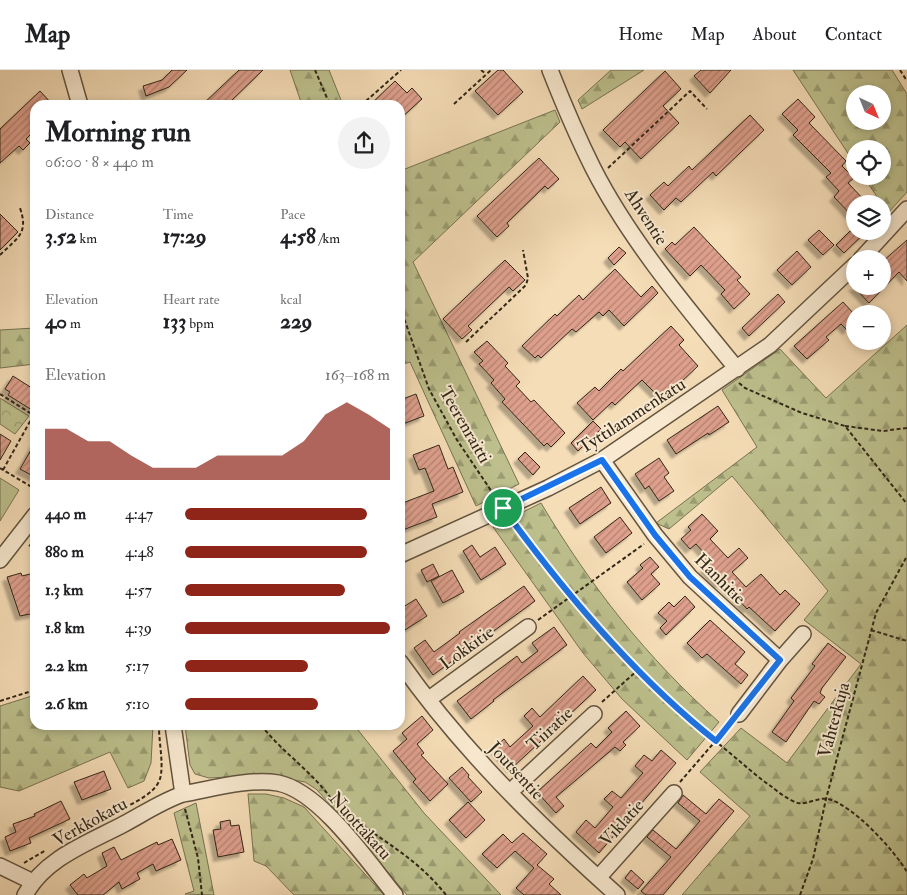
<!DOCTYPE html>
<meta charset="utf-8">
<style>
:root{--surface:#fff;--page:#f2f2f2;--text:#202124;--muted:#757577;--line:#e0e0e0;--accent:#8f2418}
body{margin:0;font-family:"IM FELL Double Pica",serif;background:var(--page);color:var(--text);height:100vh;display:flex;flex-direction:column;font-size:19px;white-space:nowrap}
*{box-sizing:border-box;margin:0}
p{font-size:16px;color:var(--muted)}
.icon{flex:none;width:28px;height:28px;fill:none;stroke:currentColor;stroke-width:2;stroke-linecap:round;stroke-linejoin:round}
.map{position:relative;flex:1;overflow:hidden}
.details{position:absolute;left:30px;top:30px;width:375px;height:630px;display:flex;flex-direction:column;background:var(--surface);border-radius:15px;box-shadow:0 2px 8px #0003}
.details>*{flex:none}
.needle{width:32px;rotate:137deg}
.buttons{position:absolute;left:846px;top:15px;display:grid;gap:10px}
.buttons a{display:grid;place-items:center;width:45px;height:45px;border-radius:50%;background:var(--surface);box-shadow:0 2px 8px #0003;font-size:25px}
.pin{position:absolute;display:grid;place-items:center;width:42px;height:42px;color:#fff;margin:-21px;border:2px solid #fff;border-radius:50%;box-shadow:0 1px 5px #0007}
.round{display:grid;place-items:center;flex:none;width:52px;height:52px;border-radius:26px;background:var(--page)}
.summary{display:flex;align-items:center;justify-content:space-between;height:85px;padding:0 15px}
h1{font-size:28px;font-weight:800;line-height:38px}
.metrics{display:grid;grid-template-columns:repeat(3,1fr);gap:8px;height:85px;padding:5px 15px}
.metrics div{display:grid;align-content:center}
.metrics b{font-size:21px;font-weight:800}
.metrics small{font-size:14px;font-weight:400}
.metrics p{font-size:14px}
.chart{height:140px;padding:10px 15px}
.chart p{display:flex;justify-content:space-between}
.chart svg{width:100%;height:90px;margin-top:5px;fill:var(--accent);opacity:.7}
ul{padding:0 15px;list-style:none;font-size:16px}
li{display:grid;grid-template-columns:80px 60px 1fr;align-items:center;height:38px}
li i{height:12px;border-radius:6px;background:var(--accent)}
header{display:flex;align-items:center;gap:30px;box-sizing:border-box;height:70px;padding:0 25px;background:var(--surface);border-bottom:1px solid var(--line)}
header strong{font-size:24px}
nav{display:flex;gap:28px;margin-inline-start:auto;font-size:18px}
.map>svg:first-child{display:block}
</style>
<header>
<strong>Map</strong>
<nav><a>Home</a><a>Map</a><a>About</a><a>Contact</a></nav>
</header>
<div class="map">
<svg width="907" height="825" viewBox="0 0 907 825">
<defs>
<pattern id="forest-firs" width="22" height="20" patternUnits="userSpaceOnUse" patternTransform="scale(1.25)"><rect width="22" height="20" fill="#bdc08d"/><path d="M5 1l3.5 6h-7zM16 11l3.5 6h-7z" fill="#9a9c72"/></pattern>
<pattern id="park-crowns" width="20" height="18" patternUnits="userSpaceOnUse" patternTransform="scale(1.25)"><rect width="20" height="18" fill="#bdc08d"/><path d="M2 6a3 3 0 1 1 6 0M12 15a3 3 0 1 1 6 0" fill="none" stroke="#9a9c72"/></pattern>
<pattern id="building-hatch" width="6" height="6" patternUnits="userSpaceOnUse" patternTransform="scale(1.25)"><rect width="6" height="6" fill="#dea08d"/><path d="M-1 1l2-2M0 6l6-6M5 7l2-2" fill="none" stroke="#b58272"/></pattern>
<filter id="shadow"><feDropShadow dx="-4.5" dy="4.5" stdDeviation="1" flood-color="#0004"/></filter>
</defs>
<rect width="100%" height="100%" fill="#f5ddb7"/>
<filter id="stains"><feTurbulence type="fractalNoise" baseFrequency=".004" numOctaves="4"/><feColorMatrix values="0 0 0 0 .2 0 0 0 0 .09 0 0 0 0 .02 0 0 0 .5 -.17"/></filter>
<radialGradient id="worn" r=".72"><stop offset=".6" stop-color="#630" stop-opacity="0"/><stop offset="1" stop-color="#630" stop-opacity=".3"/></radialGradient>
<path fill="url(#forest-firs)" stroke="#777352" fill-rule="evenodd" d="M 290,0 L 329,0 L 343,35 L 302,35 Z
M 611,0 L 644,0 L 582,39 L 578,30 Z
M 793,0 L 892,0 L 907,24 L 907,122 L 888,143 L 863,106 L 882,106 L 882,79 L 855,79 L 855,94 ZM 855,24 L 882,24 L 882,51 L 855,51 Z
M 555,40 L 560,52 L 413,192 L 519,414 L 476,436 L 410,292 L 400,295 L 400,101 Z
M 907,255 L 907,825 L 682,825 L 750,746 L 700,702 L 741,658 L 787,693 L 861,594 L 804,550 L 828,521 L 732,406 L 669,459 L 656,453 L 757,377 L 722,320 L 780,279 L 826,328 Z
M 35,258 L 35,294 L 0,298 L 0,260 Z
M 541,433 C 591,517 646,587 719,652 L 687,690 L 622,629 L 583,583 L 493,457 Z
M 35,625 L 35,655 L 153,655 L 151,693 L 144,711 L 128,718 L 110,682 L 19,721 L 0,717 L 0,636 Z
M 185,655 L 354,655 L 424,743 L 501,825 L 407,825 L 331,735 L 316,719 L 305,712 L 266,705 L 209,708 L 195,704 L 190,695 Z
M 248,724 L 266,724 L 284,728 L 304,737 L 384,825 L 294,825 L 266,796 L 254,791 Z
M 196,733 L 214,825 L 185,824 L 194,821 L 174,743 Z"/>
<path fill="url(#park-crowns)" stroke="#777352" d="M 0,328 L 29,346 L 15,364 L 0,354 Z"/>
<path fill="#bdc08d" stroke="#777352" d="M 0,408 L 19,420 L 0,451 Z"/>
<path fill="url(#building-hatch)" stroke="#312617" filter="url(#shadow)" d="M 172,0 L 187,0 L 169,17 L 146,26 L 143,16 L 162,10 Z
M 239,0 L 263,0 L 227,35 L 202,35 Z
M 498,0 L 503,0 L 523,22 L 498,45 L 475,21 Z
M 701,0 L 731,0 L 710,23 L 694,6 Z
M 665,1 L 681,19 L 663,36 L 679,53 L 641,89 L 625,72 L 620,77 L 603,60 Z
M 395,11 L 407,23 L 412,18 L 422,29 L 400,49 L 400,35 L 370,35 Z
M 40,21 L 53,35 L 35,35 L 35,60 L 26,69 L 30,73 L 23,80 L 19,76 L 0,93 L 0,59 Z
M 798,29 L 815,47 L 809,53 L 846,91 L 842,96 L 854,108 L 848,113 L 868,134 L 855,134 L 855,149 L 834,127 L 839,121 L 826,107 L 831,103 L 793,65 L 798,60 L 782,44 Z
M 750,45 L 764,60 L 716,106 L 713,102 L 681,132 L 676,128 L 664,140 L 650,125 L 664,112 L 668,116 L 689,96 L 692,100 Z
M 539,88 L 559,109 L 548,119 L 545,116 L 507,153 L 509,156 L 497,167 L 477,146 Z
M 0,144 L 18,162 L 0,180 Z
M 694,157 L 741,207 L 737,210 L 750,224 L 734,239 L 721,224 L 725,220 L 701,195 L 690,206 L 665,179 L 672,172 L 675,175 Z
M 819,160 L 834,175 L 823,185 L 808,170 Z
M 850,161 L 867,161 L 844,183 L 836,175 Z
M 907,170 L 907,211 L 899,202 L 869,233 L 853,216 L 882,216 L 882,192 Z
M 619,177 L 626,183 L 614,195 L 608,188 Z
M 797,181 L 811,197 L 792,215 L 777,200 Z
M 505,190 L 525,210 L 513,221 L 509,217 L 468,256 L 472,260 L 462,269 L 443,249 Z
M 615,199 L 641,227 L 652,216 L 658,223 L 624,256 L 609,240 L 603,246 L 599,242 L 576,262 L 572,259 L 541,288 L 538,285 L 535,288 L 522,276 L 555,244 L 557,246 L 579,225 L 583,230 Z
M 778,224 L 785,232 L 749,266 L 742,258 Z
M 843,232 L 855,245 L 855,252 L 847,260 L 841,254 L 826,267 L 829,270 L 807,289 L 794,276 Z
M 671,256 L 684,270 L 679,275 L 698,296 L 662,330 L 642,310 L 615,335 L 612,332 L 593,350 L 577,333 L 595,317 L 599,321 L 621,299 L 623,301 Z
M 487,271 L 508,293 L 505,296 L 520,312 L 516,316 L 531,332 L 534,330 L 565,363 L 551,377 L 547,373 L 544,376 L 502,332 L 505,329 L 491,313 L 494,310 L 479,294 L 483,291 L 474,282 Z
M 13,306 L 35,320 L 35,342 L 8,325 L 10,322 L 5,319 Z
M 416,324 L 424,346 L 400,355 L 400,330 Z
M 718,336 L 729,352 L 709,365 L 708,363 L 676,384 L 667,370 Z
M 593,351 L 601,359 L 578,381 L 571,373 Z
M 0,364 L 11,371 L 0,390 Z
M 35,373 L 35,407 L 20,399 Z
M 439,375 L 448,399 L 453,397 L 463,422 L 432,434 L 437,447 L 400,461 L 400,434 L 434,421 L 425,398 L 419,400 L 413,385 Z
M 525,382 L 540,397 L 533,405 L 518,389 Z
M 659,388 L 669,403 L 664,407 L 674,421 L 659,431 L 649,416 L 645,419 L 635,404 Z
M 601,417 L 611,433 L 580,454 L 569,438 Z
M 702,444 L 718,461 L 710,469 L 728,488 L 739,478 L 748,488 L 732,502 L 746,517 L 761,504 L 780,525 L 785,520 L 800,534 L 775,561 L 749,537 L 747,539 L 722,512 L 719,514 L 704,498 L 712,492 L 696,474 L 690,479 L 681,469 L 691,460 L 688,457 Z
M 620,447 L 632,463 L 606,483 L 594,467 Z
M 472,475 L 480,487 L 495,477 L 506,494 L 481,510 L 463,481 Z
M 650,487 L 659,497 L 651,504 L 660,514 L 642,530 L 627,512 L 643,498 L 640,495 Z
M 433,494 L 439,506 L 427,512 L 421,500 Z
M 452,500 L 464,522 L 443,533 L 431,511 Z
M 21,503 L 22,506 L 34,503 L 35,543 L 20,546 L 7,507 Z
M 524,516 L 535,531 L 433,605 L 414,578 L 425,570 L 434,582 L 460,563 L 459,562 Z
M 685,526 L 695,537 L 666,565 L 660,558 L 667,551 L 658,543 L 669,532 L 674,537 Z
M 416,529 L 427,546 L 400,563 L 400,539 Z
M 710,550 L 745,582 L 735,594 L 748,605 L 741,614 L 707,584 L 702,588 L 687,573 Z
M 554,557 L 567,575 L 493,630 L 494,631 L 471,649 L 457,631 L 517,586 L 522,593 L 538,581 L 532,573 Z
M 828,573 L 846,587 L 822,618 L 820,623 L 825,627 L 819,634 L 814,631 L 786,672 L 772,662 L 794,631 L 791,628 L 815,596 L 812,594 Z
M 583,606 L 596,620 L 512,698 L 494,678 L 504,669 L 510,677 L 533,656 L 524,646 L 532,638 L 540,647 Z
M 626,641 L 640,656 L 623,672 L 626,675 L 620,681 L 615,677 L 556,727 L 564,736 L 556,743 L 537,722 L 591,673 L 596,678 L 612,662 L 608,658 Z
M 422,646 L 433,660 L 417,674 L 424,683 L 421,685 L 448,714 L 430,731 L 413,712 L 416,709 L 393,681 L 407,669 L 402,663 Z
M 661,680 L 676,693 L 599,783 L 576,762 L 586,750 L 595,758 L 613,737 L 604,729 L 612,721 L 621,728 L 643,703 L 635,696 L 644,685 L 652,691 Z
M 462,697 L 469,705 L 468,707 L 482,722 L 471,732 L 449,708 Z
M 104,701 L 111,719 L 82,730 L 74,712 Z
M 683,725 L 706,744 L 719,729 L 734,741 L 663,825 L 646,825 L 641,821 L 671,787 L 647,767 L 653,760 L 676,779 L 700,751 L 678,733 Z
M 61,731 L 70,749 L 29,768 L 31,773 L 10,781 L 5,767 L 16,762 L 13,754 L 35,746 L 34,744 Z
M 468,732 L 485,750 L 466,768 L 449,750 Z
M 230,750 L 231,756 L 239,755 L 244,782 L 218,787 L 213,760 L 221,759 L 220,752 Z
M 523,763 L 547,784 L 537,795 L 554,809 L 549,814 L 561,825 L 524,825 L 516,818 L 534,798 L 515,781 L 497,798 L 482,784 L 503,764 L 512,773 Z
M 172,769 L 181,790 L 156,801 L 153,794 L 137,803 L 140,809 L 122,819 L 119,812 L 103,825 L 78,825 L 70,815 L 84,804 L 87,808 L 107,796 L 102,783 L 114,777 L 121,790 L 157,772 L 158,775 Z
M 631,800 L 644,812 L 638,819 L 625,808 Z"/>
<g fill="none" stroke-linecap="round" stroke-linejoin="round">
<defs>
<path id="minor" d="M 70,0 L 80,35
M 550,0 C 563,33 577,66 593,98 C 629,169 687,238 737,299
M 861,189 L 907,139
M 602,390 L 655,465 L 690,507 L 780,590 L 739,644
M 400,485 L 548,418 L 602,390 L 770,275 L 855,195
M 0,490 L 35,445
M 780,590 L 803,564
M 400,592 C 461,679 538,754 617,825
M 429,629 L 528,557
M 173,655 L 183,724 C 211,719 249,708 278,713 C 320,721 368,792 395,825
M 510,722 L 594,644
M 0,796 L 33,812
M 598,808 L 674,723
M 25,825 C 45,788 88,773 124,754 C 143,744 162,731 183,724"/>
</defs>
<use href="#minor" stroke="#62543f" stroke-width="18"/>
<path stroke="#312617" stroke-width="2" stroke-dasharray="4 2.5" stroke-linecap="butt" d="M 315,0 L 330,35
M 481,0 L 486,4
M 900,0 L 907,11
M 366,31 L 401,0
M 454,34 L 491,0
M 608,98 L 690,21 L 707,39
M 0,185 C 17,168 29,164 20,138
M 400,237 L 429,319 L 457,370 L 496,428
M 466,272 L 526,215 L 528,208 L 523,180
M 739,313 L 745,318 L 802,343 L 845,356 L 907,434
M 0,324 L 35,346
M 845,356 L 883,361 L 907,358
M 0,398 L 35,419
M 3,400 L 33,346
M 512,450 C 574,534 645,612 725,679 C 741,692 756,706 772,717 C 778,722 790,731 798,733 C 807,735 818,727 828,729 C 853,735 894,780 907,802
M 29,475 L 35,479
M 538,550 L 644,474
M 871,560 L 907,571
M 0,631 L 35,620
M 602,632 L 639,599
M 261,655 C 282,682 310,700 330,727
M 680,712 L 731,653
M 185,739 L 198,788 L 202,825
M 348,744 C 384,773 416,787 446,825
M 107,746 C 123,737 159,726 161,704 C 163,690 159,672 159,657
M 24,793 L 46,780
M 800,825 L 813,789 L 826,729 L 876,543 L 907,486"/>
<use href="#minor" stroke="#f8e9d0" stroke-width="15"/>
</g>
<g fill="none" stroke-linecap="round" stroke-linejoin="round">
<defs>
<path id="route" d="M 602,390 L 655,465 L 690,507 L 780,590 L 716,671 C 634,606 564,522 503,438 Z"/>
</defs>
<use href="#route" stroke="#fff" stroke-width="10"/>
<use href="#route" stroke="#1a73e8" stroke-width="6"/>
</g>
<g text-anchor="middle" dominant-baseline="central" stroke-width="4" stroke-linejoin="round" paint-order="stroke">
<g font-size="18" fill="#312617" stroke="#f8e9d0">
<text transform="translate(646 147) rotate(57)">Ahventie</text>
<text transform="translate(632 346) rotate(-33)">Tyttilammenkatu</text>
<text transform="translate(465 355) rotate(60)">Teerenraitti</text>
<text transform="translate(720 509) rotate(45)">Hanhitie</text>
<text transform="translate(467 578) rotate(-36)">Lokkitie</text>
<text transform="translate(834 650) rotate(-75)">Vahterkuja</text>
<text transform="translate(550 659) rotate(-43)">Tiiratie</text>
<text transform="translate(516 701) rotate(47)">Joutsentie</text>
<text transform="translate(90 752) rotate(-29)">Verkkokatu</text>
<text transform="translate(622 753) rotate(-48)">Viklatie</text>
<text transform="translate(360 756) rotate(48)">Nuottakatu</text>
</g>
</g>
<rect width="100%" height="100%" filter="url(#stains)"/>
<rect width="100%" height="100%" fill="url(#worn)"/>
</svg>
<div class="buttons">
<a><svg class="needle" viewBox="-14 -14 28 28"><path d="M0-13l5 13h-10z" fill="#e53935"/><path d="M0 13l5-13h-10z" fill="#757577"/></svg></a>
<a><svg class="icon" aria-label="locate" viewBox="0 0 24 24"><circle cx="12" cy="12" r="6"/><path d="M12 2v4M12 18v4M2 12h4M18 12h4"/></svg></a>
<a><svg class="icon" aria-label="layers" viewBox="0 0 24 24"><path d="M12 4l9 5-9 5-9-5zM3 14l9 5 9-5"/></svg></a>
<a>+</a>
<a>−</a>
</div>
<div class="pin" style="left:503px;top:438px;background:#1e9e55"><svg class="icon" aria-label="arrive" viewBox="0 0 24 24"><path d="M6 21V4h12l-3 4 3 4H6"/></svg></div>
<section class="details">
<div class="summary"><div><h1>Morning run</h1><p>06:00 · 8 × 440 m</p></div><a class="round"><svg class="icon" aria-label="share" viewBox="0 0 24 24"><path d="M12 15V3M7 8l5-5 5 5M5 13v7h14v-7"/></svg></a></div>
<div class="metrics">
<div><p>Distance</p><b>3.52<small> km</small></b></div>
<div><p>Time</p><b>17:29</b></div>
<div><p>Pace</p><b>4:58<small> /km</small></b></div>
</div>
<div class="metrics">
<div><p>Elevation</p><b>40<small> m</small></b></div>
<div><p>Heart rate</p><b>133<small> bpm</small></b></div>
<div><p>kcal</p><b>229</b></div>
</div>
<div class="chart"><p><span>Elevation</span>163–168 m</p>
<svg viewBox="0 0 160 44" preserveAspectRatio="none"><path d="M0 44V19L10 19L20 25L30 25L40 32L50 38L60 38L70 38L80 32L90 32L100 32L110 32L120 25L130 12L140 6L150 12L160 19V44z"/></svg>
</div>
<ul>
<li><b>440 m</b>4:47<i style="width:89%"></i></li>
<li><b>880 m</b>4:48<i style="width:89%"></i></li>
<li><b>1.3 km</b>4:57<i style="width:78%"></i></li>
<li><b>1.8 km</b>4:39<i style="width:100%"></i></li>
<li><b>2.2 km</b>5:17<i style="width:60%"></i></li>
<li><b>2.6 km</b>5:10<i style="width:65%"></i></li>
</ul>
</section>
</div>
